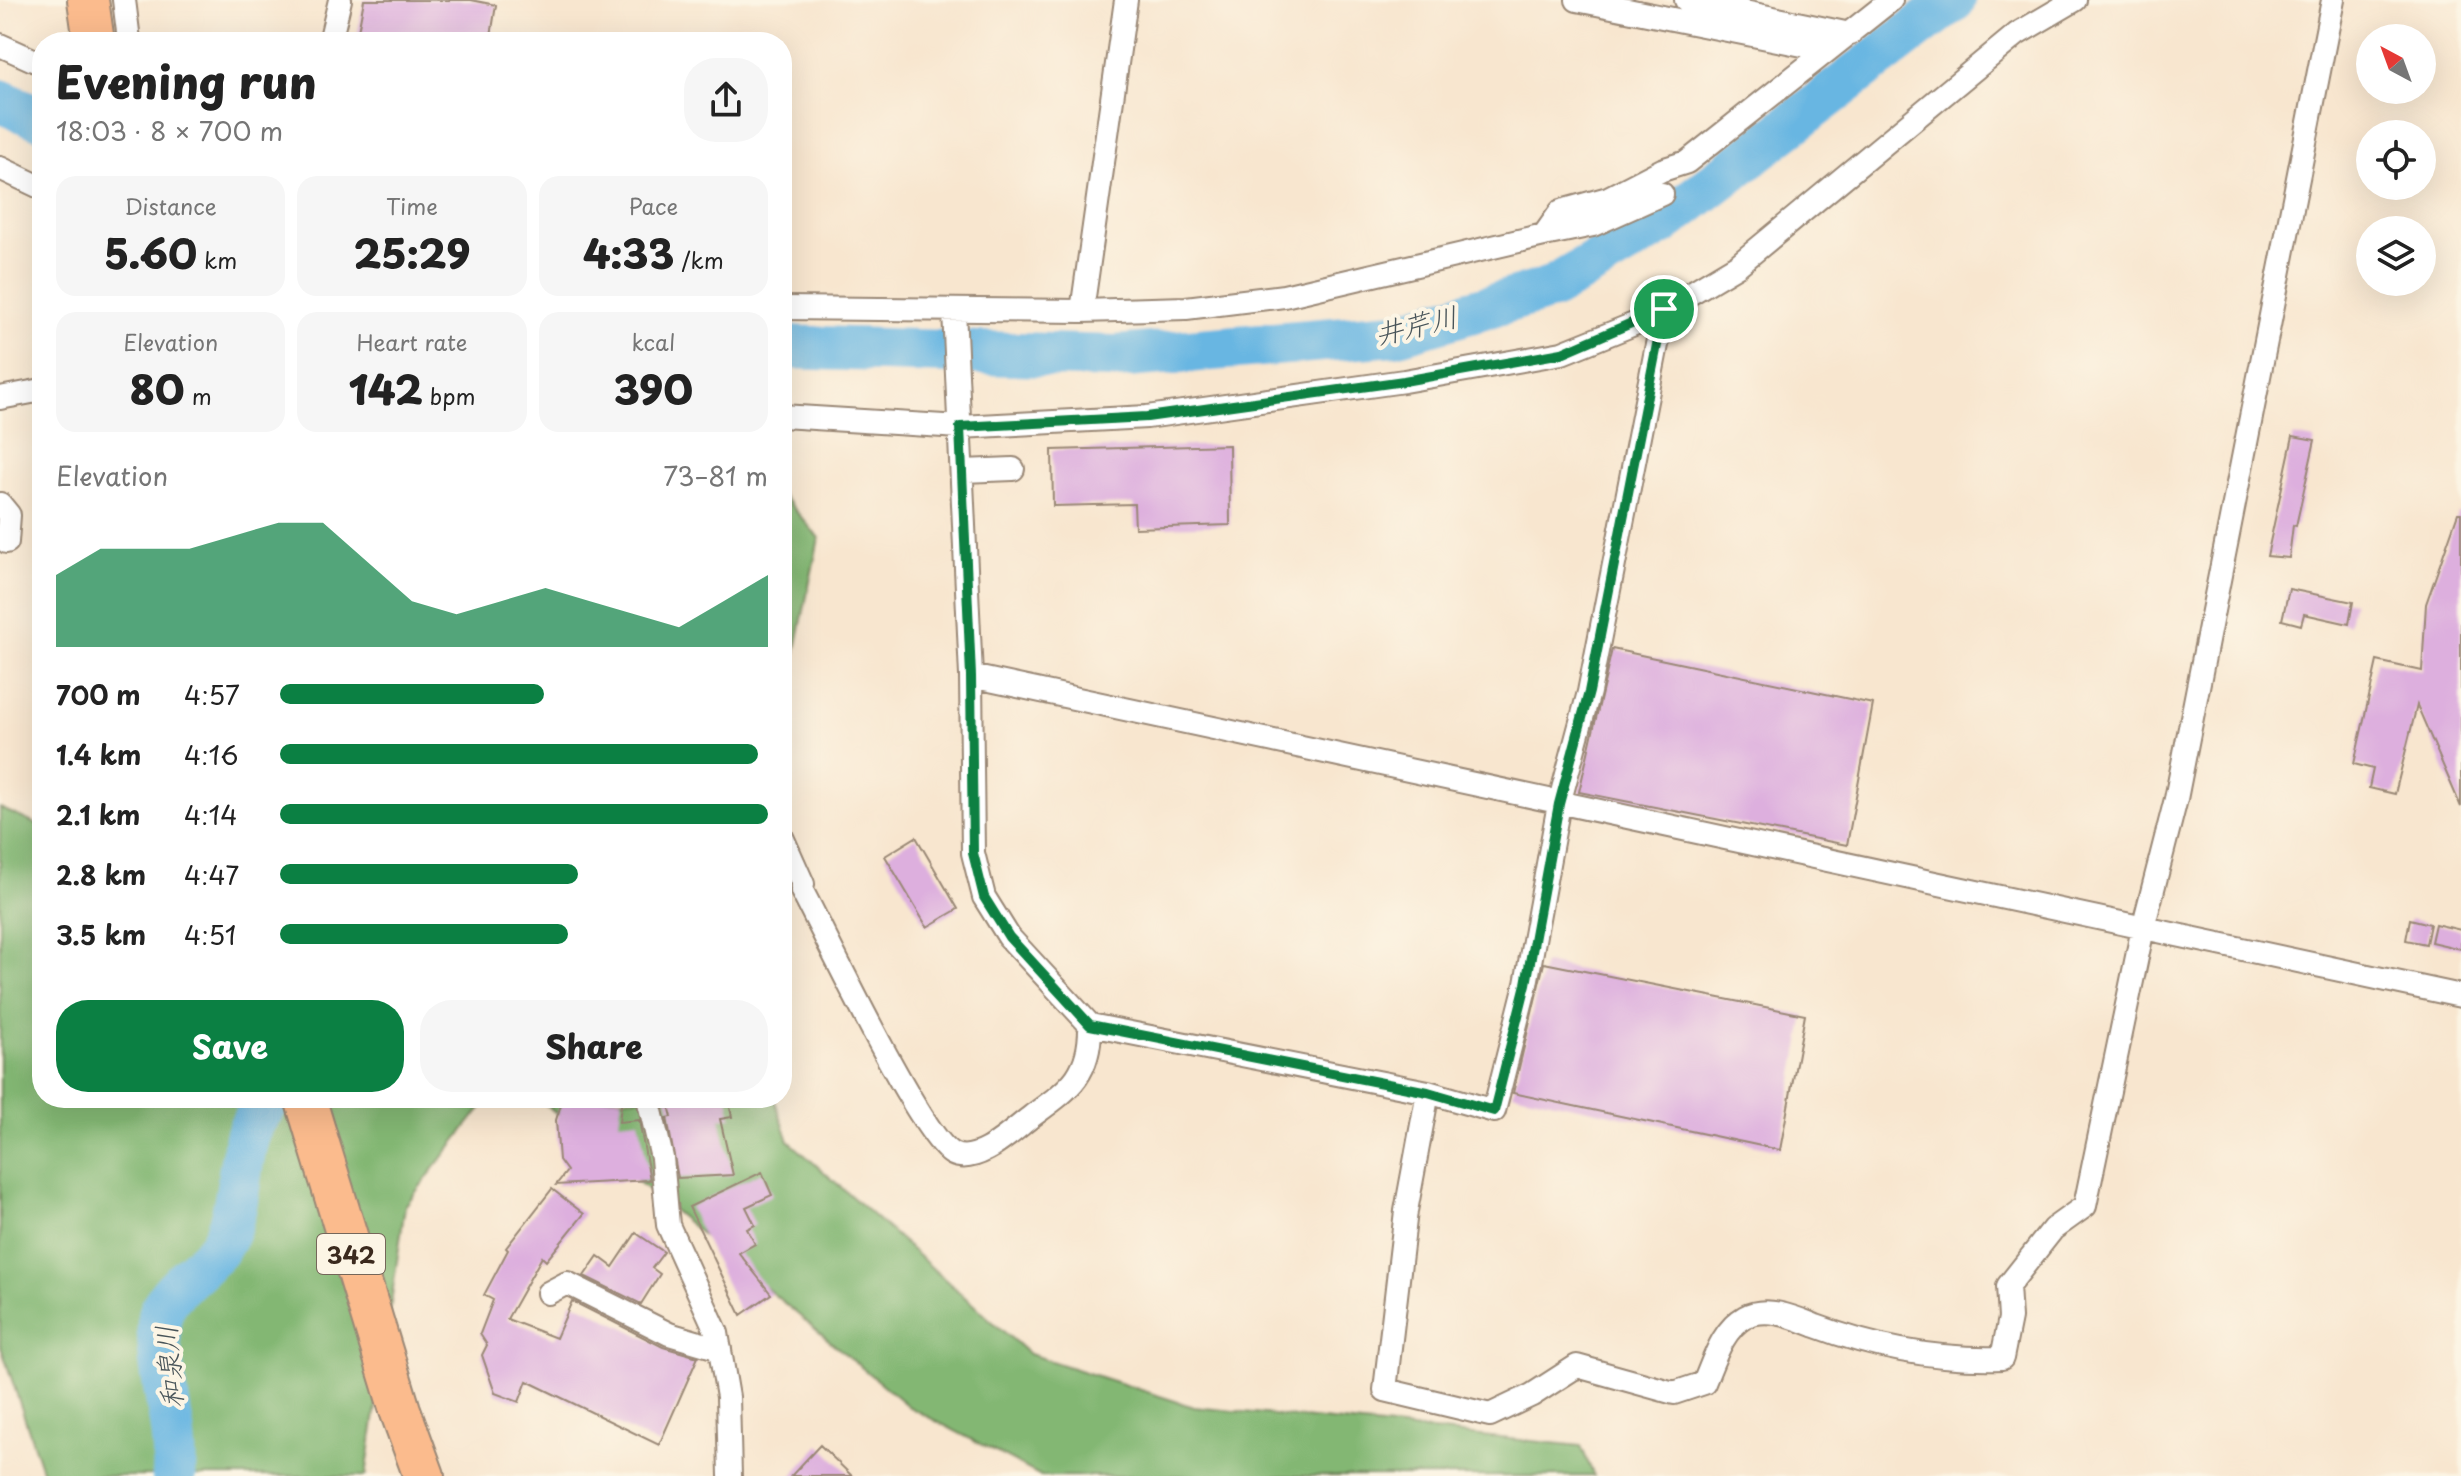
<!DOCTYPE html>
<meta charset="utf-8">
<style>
:root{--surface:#fff;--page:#f6f6f6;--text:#222;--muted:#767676;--accent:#0b8043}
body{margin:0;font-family:"Playpen Sans","Klee One",sans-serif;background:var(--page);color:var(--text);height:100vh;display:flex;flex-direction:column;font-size:30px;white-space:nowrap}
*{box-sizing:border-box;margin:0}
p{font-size:26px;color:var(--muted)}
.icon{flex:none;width:44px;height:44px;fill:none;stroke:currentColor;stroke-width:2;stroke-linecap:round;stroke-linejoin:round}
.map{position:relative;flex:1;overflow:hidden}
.sheet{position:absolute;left:32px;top:32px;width:760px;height:1076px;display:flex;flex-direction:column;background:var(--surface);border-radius:32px;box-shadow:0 8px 32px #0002}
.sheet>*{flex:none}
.needle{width:52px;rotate:319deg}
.fabs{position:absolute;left:2356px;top:24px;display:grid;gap:16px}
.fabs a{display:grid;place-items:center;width:80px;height:80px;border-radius:50%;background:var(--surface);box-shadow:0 8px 32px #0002;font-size:40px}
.pin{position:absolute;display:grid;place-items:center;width:68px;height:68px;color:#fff;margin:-34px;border:4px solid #fff;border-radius:50%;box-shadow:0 2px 8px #0007}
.round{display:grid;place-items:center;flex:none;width:84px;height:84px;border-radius:32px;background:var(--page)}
.head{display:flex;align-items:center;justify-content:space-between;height:136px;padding:0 24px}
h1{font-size:44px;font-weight:800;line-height:60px}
.figures{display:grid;grid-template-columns:repeat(3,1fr);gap:12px;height:136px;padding:8px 24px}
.figures div{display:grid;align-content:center;border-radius:20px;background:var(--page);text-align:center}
.figures b{font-size:40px;font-weight:800}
.figures small{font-size:22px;font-weight:400}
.figures p{font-size:22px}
.chart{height:224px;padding:16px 24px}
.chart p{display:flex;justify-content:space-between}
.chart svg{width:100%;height:144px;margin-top:8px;fill:var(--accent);opacity:.7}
.action{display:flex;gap:16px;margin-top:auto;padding:16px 24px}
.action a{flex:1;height:92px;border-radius:32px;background:var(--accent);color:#fff;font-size:32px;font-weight:800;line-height:92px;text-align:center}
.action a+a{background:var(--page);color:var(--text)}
ul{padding:0 24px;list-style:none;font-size:26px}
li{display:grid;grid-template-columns:128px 96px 1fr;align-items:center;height:60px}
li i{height:20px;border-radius:10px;background:var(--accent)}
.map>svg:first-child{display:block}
</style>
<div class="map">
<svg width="2461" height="1476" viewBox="0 0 2461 1476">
<rect width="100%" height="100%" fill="#fcf5e5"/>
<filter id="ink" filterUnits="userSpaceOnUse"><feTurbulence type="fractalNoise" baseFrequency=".0125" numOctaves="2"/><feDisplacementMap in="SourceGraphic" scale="16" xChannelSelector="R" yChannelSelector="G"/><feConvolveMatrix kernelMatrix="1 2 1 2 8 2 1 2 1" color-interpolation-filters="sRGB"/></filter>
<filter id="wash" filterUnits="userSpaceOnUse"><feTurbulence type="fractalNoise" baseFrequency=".006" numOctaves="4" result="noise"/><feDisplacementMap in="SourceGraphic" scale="32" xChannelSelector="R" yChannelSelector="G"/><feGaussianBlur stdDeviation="1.8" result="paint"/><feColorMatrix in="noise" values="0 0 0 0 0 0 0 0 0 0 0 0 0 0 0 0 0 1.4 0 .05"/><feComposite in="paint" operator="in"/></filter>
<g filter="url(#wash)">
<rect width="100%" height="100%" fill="#f8e6cf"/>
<path fill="#83b773" stroke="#5f7048" stroke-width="2" d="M 782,495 L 819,538 L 782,716 Z
M 0,808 L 42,827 L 42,1098 L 489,1098 L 405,1206 L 366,1476 L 44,1476 L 0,1344 Z
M 538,1098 L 774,1098 L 789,1141 L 1029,1354 L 1194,1407 L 1581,1446 L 1594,1476 L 1041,1476 L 909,1407 Z"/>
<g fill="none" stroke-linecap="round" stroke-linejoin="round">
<path stroke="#68b6e2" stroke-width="44" d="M 0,101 L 42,119
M 782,347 L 1115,357 L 1395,334 L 1552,288 L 1661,224 L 1954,0
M 174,1476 C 178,1424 157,1375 159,1323 C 160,1292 202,1270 219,1247 C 242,1213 236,1166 250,1128 C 255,1117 264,1107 271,1098"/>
</g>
<g id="blocks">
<path fill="#ddafde" d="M 364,0 L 471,0 L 496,5 L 490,42 L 356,42 Z
M 2293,436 L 2315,440 L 2296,526 L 2293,525 L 2289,558 L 2267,556 Z
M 1229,445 L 1230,525 L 1135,528 L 1134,504 L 1053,506 L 1052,450 Z
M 2458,513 L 2461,513 L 2461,807 L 2417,705 L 2395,794 L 2369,788 L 2373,769 L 2354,764 L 2377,661 L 2422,671 L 2426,604 Z
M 2289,589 L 2353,602 L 2349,624 L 2304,614 L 2301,625 L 2282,620 Z
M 1612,649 L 1873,704 L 1847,845 L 1579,792 Z
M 916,837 L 958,909 L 927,927 L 885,856 Z
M 2410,919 L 2430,924 L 2426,944 L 2406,940 Z
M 2435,924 L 2461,930 L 2461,949 L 2431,942 Z
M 1544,963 L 1805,1015 L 1780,1150 L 1513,1093 Z
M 563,1098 L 622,1098 L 619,1122 L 639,1120 L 650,1180 L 556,1185 L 567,1171 L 559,1160 L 556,1120 Z
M 667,1098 L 728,1098 L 732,1117 L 720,1119 L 733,1175 L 678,1178 L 667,1118 L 672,1117 Z
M 762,1172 L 772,1195 L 746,1207 L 755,1225 L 747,1229 L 755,1244 L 739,1253 L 771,1294 L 741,1315 L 689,1207 Z
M 552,1189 L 584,1214 L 546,1261 L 542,1257 L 507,1319 L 556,1338 L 572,1301 L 663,1347 L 698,1357 L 659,1445 L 527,1381 L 519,1402 L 495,1393 L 482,1355 L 487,1345 L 480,1334 L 493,1300 L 484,1295 L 508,1250 L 506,1248 Z
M 636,1233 L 664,1252 L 652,1268 L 660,1274 L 641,1304 L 584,1276 L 598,1256 L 613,1267 Z
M 820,1445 L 852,1476 L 791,1476 Z"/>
</g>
</g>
<g filter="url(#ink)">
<use href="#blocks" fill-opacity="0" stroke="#9a8876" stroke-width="2"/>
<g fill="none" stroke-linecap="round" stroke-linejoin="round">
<defs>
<path id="minor" d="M 124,0 L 129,40
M 1577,0 L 1828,50
M 1686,0 L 1850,34
M 330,42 L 340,0
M 0,45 L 42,64
M 0,168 L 42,188
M 1544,235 L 1593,225 L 1662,194
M 782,308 L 1082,311 L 1126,0
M 954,310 L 971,676 L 973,853 L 984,897 L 1009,937 L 1090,1025 L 1428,1092 L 1494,1111 L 1526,984 L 1559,804 L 1589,692 L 1664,309
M 1082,311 L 1186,308 L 1284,296 L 1544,235 L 1561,211 L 1608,198 L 1662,170 L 1687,162 L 1891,0
M 0,398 L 42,390
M 782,416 L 960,427 L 1147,417 L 1404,381 L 1562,353 L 1649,318 L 1738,265 L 2017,34 L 2075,0
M 963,471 L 1013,469
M 0,504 L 9,515 L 7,542
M 971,676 L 2461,996
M 782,837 L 803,884 L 802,891 C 825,934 921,1138 953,1154 C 978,1166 1013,1130 1032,1116 C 1069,1089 1091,1075 1090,1025
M 1428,1092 L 1406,1211 L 1385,1390 L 1490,1415 L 1532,1395 L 1577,1366 L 1674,1393 L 1704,1383 C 1714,1360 1722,1330 1745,1317 C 1766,1305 1796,1318 1816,1326 C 1877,1349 1937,1360 2002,1358 L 2010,1318 L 2008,1286 L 2053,1229 L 2085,1206 L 2143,928 L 2176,799 L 2333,0
M 648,1098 L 662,1158 L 668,1225 L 717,1333 L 728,1397 L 730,1476
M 548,1293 L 567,1283 L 669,1334 L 720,1349"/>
<path id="motorway" d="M 88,0 L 94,42
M 305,1098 L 400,1410 L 424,1476"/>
</defs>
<use href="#minor" stroke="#9a8876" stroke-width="26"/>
<use href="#motorway" stroke="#9a8876" stroke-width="44"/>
<use href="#minor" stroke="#fff" stroke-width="22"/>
<use href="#motorway" stroke="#fbbb8d" stroke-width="40"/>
</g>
</g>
<g fill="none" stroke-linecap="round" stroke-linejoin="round" filter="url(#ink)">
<defs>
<path id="route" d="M 1664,309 L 1589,692 L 1559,804 L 1526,984 L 1494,1111 L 1428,1092 L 1090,1025 L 1009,937 L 984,897 L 973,853 L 971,676 L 960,427 L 1147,417 L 1404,381 L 1562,353 Z"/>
</defs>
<use href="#route" stroke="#fff" stroke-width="16"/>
<use href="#route" stroke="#0b8043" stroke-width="10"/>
</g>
<g text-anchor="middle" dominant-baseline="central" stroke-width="8" stroke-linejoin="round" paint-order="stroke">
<rect fill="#fcf5e5" stroke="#75675a" stroke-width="2" x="317" y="1234" width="68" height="40" rx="6"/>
<g font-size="24" font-weight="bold" fill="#3b2a1e">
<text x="351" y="1254">342</text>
</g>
<g font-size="28" font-style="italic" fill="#485459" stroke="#fcf5e5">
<text transform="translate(1416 324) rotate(-13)">井芹川</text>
<text transform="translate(168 1367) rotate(-95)">和泉川</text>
</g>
</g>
</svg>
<div class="fabs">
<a><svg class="needle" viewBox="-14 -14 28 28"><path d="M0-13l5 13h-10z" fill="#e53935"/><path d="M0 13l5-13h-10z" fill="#767676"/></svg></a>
<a><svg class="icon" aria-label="locate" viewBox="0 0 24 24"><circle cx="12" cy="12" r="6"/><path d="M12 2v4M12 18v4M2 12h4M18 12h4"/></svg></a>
<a><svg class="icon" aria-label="layers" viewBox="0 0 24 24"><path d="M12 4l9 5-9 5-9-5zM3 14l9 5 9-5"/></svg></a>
</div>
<div class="pin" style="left:1664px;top:309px;background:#1e9e55"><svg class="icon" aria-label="arrive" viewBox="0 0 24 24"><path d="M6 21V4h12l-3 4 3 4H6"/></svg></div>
<section class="sheet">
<div class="head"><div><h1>Evening run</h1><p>18:03 · 8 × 700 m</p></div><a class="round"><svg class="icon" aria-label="share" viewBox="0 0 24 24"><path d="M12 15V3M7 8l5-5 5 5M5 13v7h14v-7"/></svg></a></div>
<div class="figures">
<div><p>Distance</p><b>5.60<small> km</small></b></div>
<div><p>Time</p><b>25:29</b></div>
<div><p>Pace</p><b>4:33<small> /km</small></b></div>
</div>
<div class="figures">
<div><p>Elevation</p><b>80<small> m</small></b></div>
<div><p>Heart rate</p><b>142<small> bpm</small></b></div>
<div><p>kcal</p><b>390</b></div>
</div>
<div class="chart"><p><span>Elevation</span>73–81 m</p>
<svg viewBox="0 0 160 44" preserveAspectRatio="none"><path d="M0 44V22L10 14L20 14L30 14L40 10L50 6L60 6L70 18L80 30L90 34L100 30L110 26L120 30L130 34L140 38L150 30L160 22V44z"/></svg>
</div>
<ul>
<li><b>700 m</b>4:57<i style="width:54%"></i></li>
<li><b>1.4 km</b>4:16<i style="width:98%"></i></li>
<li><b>2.1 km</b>4:14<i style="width:100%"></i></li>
<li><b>2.8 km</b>4:47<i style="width:61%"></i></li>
<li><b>3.5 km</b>4:51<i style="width:59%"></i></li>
</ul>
<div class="action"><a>Save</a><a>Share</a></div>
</section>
</div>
